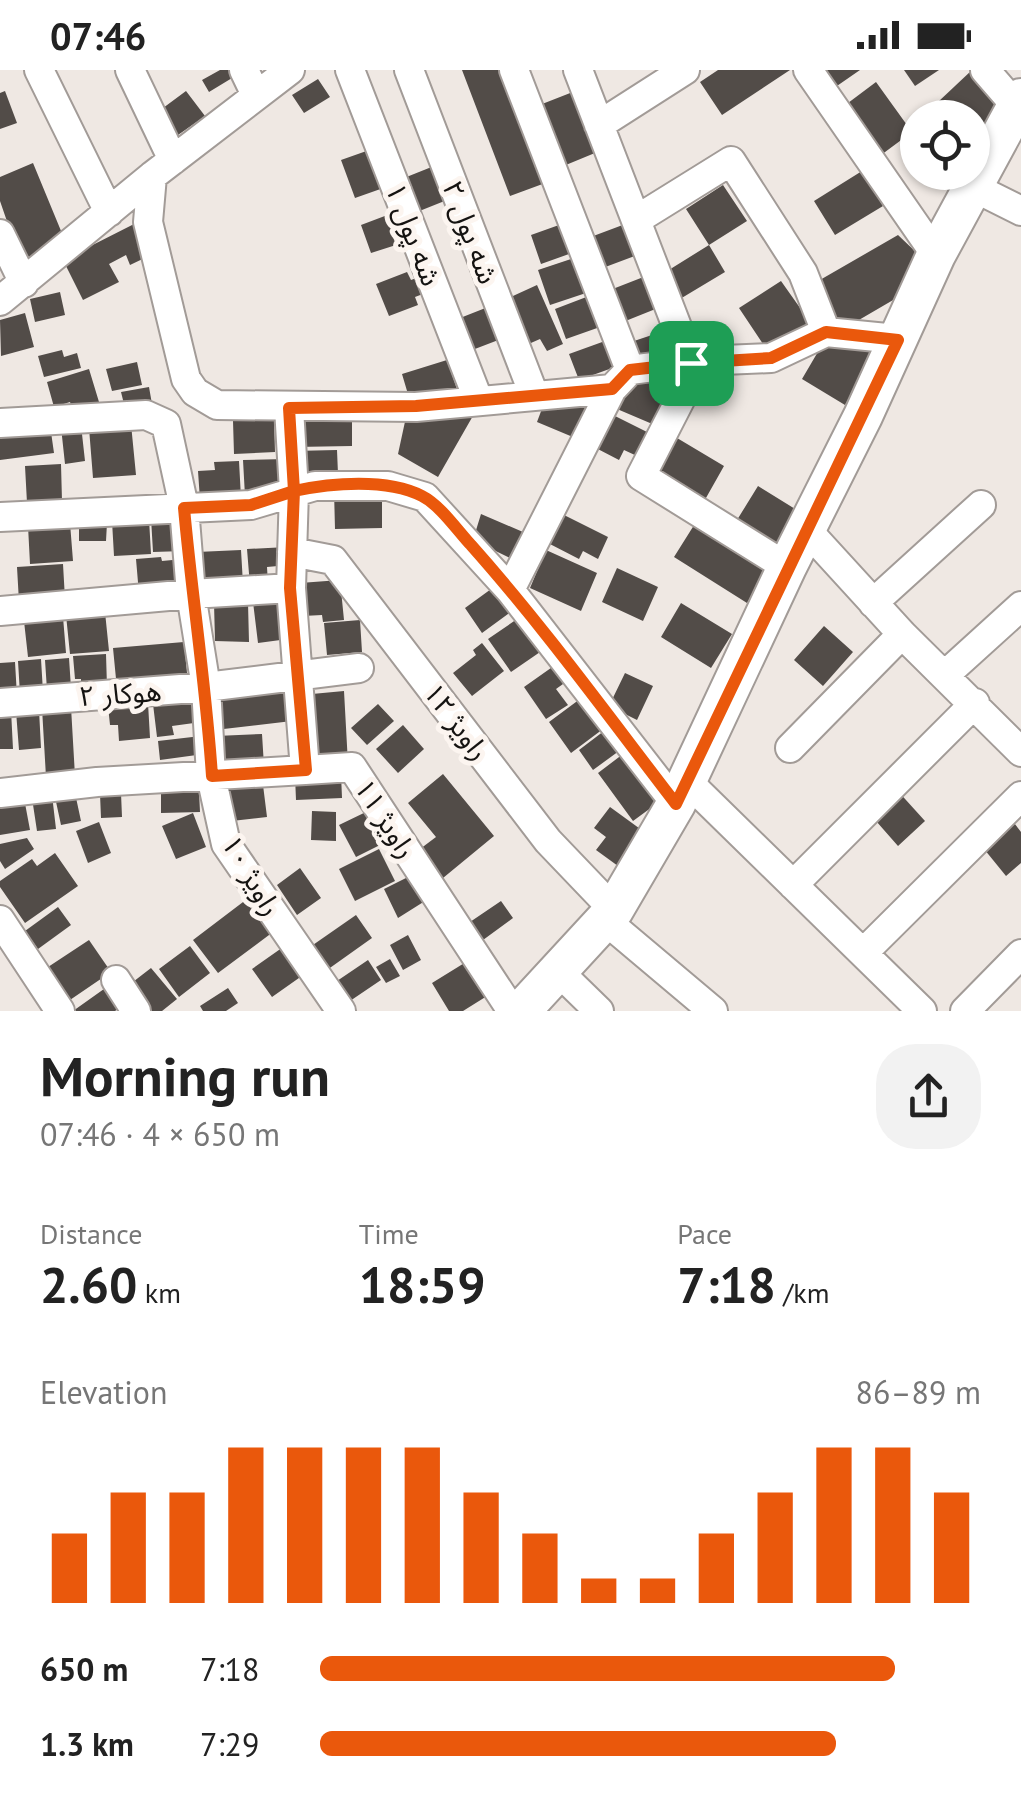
<!DOCTYPE html>
<meta charset="utf-8">
<style>
:root{--surface:#fff;--page:#f2f2f2;--text:#222;--muted:#767676;--accent:#ea580c}
body{margin:0;font-family:"PT Sans","Noto Sans Arabic",sans-serif;background:var(--page);color:var(--text);height:100vh;display:flex;flex-direction:column;font-size:38px;white-space:nowrap}
*{box-sizing:border-box;margin:0}
p{font-size:32px;color:var(--muted)}
.icon{flex:none;width:55px;height:55px;fill:none;stroke:currentColor;stroke-width:2;stroke-linecap:round;stroke-linejoin:round}
.map{position:relative;height:941px;overflow:hidden}
.sheet{display:flex;flex-direction:column;background:var(--surface);flex:1}
.sheet>*{flex:none}
.buttons{position:absolute;left:900px;top:30px;display:grid;gap:20px}
.buttons a{display:grid;place-items:center;width:90px;height:90px;border-radius:50%;background:var(--surface);box-shadow:0 2px 8px #0004;font-size:50px}
.pin{position:absolute;display:grid;place-items:center;width:85px;height:85px;color:#fff;margin:-42px;border-radius:20px;box-shadow:0 5px 15px #0006}
.round{display:grid;place-items:center;flex:none;width:105px;height:105px;border-radius:40px;background:var(--page)}
.summary{display:flex;align-items:center;justify-content:space-between;height:170px;padding:0 40px}
h1{font-size:55px;font-weight:700;line-height:75px}
.stats{display:grid;grid-template-columns:repeat(3,1fr);gap:15px;height:170px;padding:10px 40px}
.stats div{display:grid;align-content:center}
.stats b{font-size:50px;font-weight:700}
.stats small{font-size:28px;font-weight:400}
.stats p{font-size:28px}
.chart{height:280px;padding:20px 40px}
.chart p{display:flex;justify-content:space-between}
.chart svg{width:100%;height:180px;margin-top:10px;stroke:var(--accent);stroke-width:6}
ul{padding:0 40px;list-style:none;font-size:32px}
li{display:grid;grid-template-columns:160px 120px 1fr;align-items:center;height:75px}
li i{height:25px;border-radius:12px;background:var(--accent)}
.status{display:flex;justify-content:space-between;align-items:center;height:70px;padding:0 50px;background:var(--surface);direction:ltr}
.status svg{height:28px;fill:currentColor}
.map>svg:first-child{display:block}
</style>
<div class="status"><b>07:46</b><svg viewBox="0 0 49 12"><path d="M0 12V9h3v3zM5 12V6h3v6zM10 12V3h3v9zM15 12V0h3v12zM26 1h20v11H26zM47 4h2v5h-2z"/></svg></div>
<div class="map">
<svg width="1021" height="941" viewBox="0 0 1021 941">
<rect width="100%" height="100%" fill="#efe8e3"/>
<path fill="#524c48" d="M 220,0 L 235,0 L 237,5 L 209,22 L 202,10 Z
M 462,0 L 505,0 L 548,112 L 510,126 Z
M 718,0 L 790,0 L 722,45 L 700,12 Z
M 822,0 L 860,0 L 834,18 Z
M 904,0 L 939,0 L 915,16 Z
M 972,0 L 1008,37 L 972,73 L 972,48 L 921,48 Z
M 318,9 L 330,27 L 304,43 L 292,25 Z
M 876,12 L 912,62 L 877,88 L 840,39 Z
M 583,18 L 607,78 L 561,97 L 537,36 Z
M 5,21 L 17,53 L 0,59 L 0,23 Z
M 186,21 L 205,46 L 178,65 L 159,41 Z
M 375,78 L 389,116 L 355,128 L 341,90 Z
M 33,93 L 66,173 L 21,192 L 0,131 L 0,107 Z
M 439,94 L 452,128 L 417,142 L 404,108 Z
M 862,101 L 883,136 L 835,165 L 814,131 Z
M 723,115 L 747,151 L 709,175 L 686,139 Z
M 398,141 L 404,158 L 391,162 L 396,175 L 371,183 L 361,155 Z
M 573,150 L 583,179 L 541,194 L 531,165 Z
M 138,152 L 153,184 L 130,195 L 126,185 L 109,194 L 119,212 L 83,230 L 63,190 Z
M 628,153 L 640,184 L 600,199 L 588,168 Z
M 898,165 L 919,185 L 900,226 L 840,261 L 813,214 Z
M 709,175 L 725,202 L 680,229 L 664,203 Z
M 577,187 L 589,222 L 550,235 L 538,200 Z
M 407,202 L 411,210 L 422,206 L 428,222 L 415,227 L 418,235 L 389,246 L 376,214 Z
M 646,206 L 658,238 L 618,254 L 605,222 Z
M 781,211 L 810,252 L 767,280 L 739,238 Z
M 537,215 L 563,274 L 547,281 L 540,269 L 524,276 L 504,230 Z
M 60,222 L 65,245 L 35,252 L 30,229 Z
M 589,226 L 600,257 L 566,269 L 555,239 Z
M 488,237 L 501,269 L 467,282 L 455,250 Z
M 25,243 L 34,277 L 1,286 L 0,250 Z
M 673,258 L 678,273 L 636,287 L 631,272 Z
M 605,271 L 615,297 L 579,310 L 569,284 Z
M 837,273 L 875,283 L 845,335 L 802,309 L 819,280 Z
M 62,280 L 64,287 L 77,283 L 81,298 L 44,307 L 38,286 Z
M 447,290 L 458,322 L 410,331 L 402,304 Z
M 137,292 L 142,315 L 112,321 L 106,299 Z
M 89,299 L 99,332 L 73,340 L 70,332 L 54,337 L 47,312 Z
M 679,310 L 657,356 L 610,336 L 626,313 Z
M 149,317 L 152,334 L 125,338 L 121,322 Z
M 594,332 L 580,370 L 537,352 L 543,336 Z
M 609,343 L 649,363 L 637,386 L 624,380 L 619,390 L 592,376 Z
M 474,344 L 438,407 L 398,384 L 406,347 Z
M 352,348 L 352,376 L 295,377 L 295,349 Z
M 274,349 L 275,382 L 234,384 L 233,351 Z
M 131,354 L 136,405 L 93,408 L 89,358 Z
M 50,355 L 54,383 L 0,390 L 0,362 Z
M 81,355 L 85,391 L 65,394 L 61,357 Z
M 672,365 L 724,396 L 702,435 L 650,404 Z
M 337,380 L 338,404 L 293,405 L 293,381 Z
M 286,389 L 287,415 L 245,426 L 243,390 Z
M 239,391 L 241,428 L 200,430 L 198,401 L 215,400 L 214,392 Z
M 61,394 L 62,431 L 27,433 L 25,396 Z
M 758,416 L 800,442 L 778,476 L 737,450 Z
M 382,419 L 382,458 L 335,459 L 334,420 Z
M 560,443 L 608,467 L 598,489 L 583,481 L 579,489 L 546,472 Z
M 481,444 L 523,462 L 512,489 L 473,470 Z
M 182,447 L 184,481 L 153,482 L 151,448 Z
M 149,449 L 151,484 L 114,486 L 112,451 Z
M 79,452 L 107,453 L 106,471 L 79,471 Z
M 696,452 L 769,499 L 747,533 L 674,487 Z
M 70,453 L 73,491 L 30,494 L 28,456 Z
M 287,477 L 289,495 L 267,497 L 268,514 L 250,516 L 247,479 Z
M 241,480 L 243,514 L 199,516 L 197,482 Z
M 546,480 L 597,503 L 581,541 L 530,518 Z
M 161,487 L 162,491 L 183,489 L 185,520 L 139,524 L 136,489 Z
M 63,494 L 65,529 L 19,532 L 17,497 Z
M 617,498 L 658,517 L 643,551 L 602,532 Z
M 340,510 L 344,550 L 323,552 L 322,545 L 303,546 L 300,513 Z
M 498,514 L 516,538 L 482,563 L 465,538 Z
M 282,528 L 288,569 L 258,573 L 253,532 Z
M 214,533 L 248,533 L 249,572 L 215,571 Z
M 681,533 L 732,564 L 711,598 L 661,567 Z
M 105,542 L 109,581 L 70,584 L 66,545 Z
M 63,547 L 66,583 L 28,587 L 24,551 Z
M 520,547 L 543,580 L 511,602 L 488,569 Z
M 360,550 L 362,582 L 327,585 L 324,553 Z
M 824,556 L 853,582 L 823,616 L 794,590 Z
M 184,572 L 188,613 L 117,619 L 113,578 Z
M 482,573 L 504,601 L 472,626 L 453,603 L 476,585 L 473,580 Z
M 106,584 L 107,617 L 81,619 L 81,609 L 75,609 L 73,586 Z
M 69,588 L 71,618 L 47,620 L 45,590 Z
M 41,589 L 43,622 L 20,624 L 18,591 Z
M 15,592 L 17,626 L 0,627 L 0,593 Z
M 558,593 L 570,609 L 556,619 L 568,635 L 546,649 L 524,617 Z
M 625,603 L 653,616 L 637,650 L 609,636 Z
M 288,620 L 292,651 L 215,660 L 211,629 Z
M 344,621 L 348,694 L 308,696 L 312,624 Z
M 191,629 L 194,653 L 172,656 L 174,665 L 157,667 L 153,634 Z
M 580,629 L 603,659 L 571,683 L 549,652 Z
M 148,633 L 150,668 L 119,671 L 118,655 L 110,655 L 108,636 Z
M 378,634 L 394,651 L 367,675 L 351,658 Z
M 71,637 L 75,706 L 46,707 L 42,638 Z
M 11,640 L 13,679 L 0,679 L 0,641 Z
M 39,640 L 41,678 L 19,680 L 16,641 Z
M 403,655 L 424,679 L 398,703 L 376,679 Z
M 604,661 L 619,681 L 593,700 L 579,680 Z
M 262,664 L 264,696 L 217,697 L 216,666 Z
M 201,666 L 204,684 L 160,690 L 158,671 Z
M 627,681 L 663,729 L 633,751 L 598,703 Z
M 341,704 L 342,728 L 296,730 L 295,706 Z
M 443,704 L 494,766 L 443,808 L 420,779 L 436,767 L 408,733 Z
M 263,715 L 267,747 L 223,752 L 219,720 Z
M 896,719 L 925,751 L 898,776 L 869,743 Z
M 199,721 L 200,742 L 161,743 L 161,722 Z
M 75,723 L 81,751 L 61,755 L 55,727 Z
M 121,723 L 122,747 L 101,748 L 100,724 Z
M 52,725 L 56,759 L 37,761 L 32,728 Z
M 24,728 L 30,760 L 0,765 L 0,732 Z
M 610,737 L 643,761 L 618,796 L 596,780 L 606,767 L 594,758 Z
M 312,741 L 336,742 L 336,771 L 311,770 Z
M 368,741 L 384,773 L 356,787 L 339,755 Z
M 193,743 L 206,777 L 176,789 L 162,756 Z
M 1011,749 L 1021,762 L 1021,793 L 1006,806 L 980,774 Z
M 99,752 L 111,783 L 88,793 L 76,761 Z
M 27,768 L 34,779 L 5,799 L 0,791 L 0,774 Z
M 379,779 L 395,811 L 355,831 L 339,799 Z
M 55,783 L 78,816 L 25,853 L 0,817 L 0,811 L 32,789 L 37,796 Z
M 300,798 L 321,828 L 297,845 L 277,815 Z
M 412,805 L 425,831 L 398,848 L 384,819 Z
M 247,829 L 273,862 L 218,903 L 193,870 Z
M 501,831 L 513,848 L 483,870 L 470,852 Z
M 58,837 L 71,855 L 38,879 L 25,861 Z
M 356,845 L 372,868 L 327,900 L 310,877 Z
M 408,865 L 421,890 L 403,900 L 390,875 Z
M 89,870 L 111,902 L 67,932 L 45,899 Z
M 286,875 L 306,903 L 272,927 L 252,899 Z
M 190,876 L 210,903 L 179,927 L 159,899 Z
M 390,889 L 400,906 L 386,913 L 376,897 Z
M 368,890 L 381,910 L 350,931 L 337,911 Z
M 466,892 L 487,926 L 463,941 L 449,941 L 432,913 Z
M 151,898 L 177,929 L 162,941 L 149,941 L 129,915 Z
M 111,914 L 124,935 L 115,941 L 73,941 Z
M 228,918 L 238,933 L 226,941 L 203,941 L 200,936 Z"/>
<g fill="none" stroke-linecap="round" stroke-linejoin="round">
<defs>
<path id="street" d="M 39,0 L 109,142
M 130,0 L 173,90
M 244,0 L 256,25
M 350,0 L 478,329
M 409,0 L 534,325
M 514,0 L 630,300
M 578,0 L 691,293
M 808,0 L 936,185
M 985,0 L 1017,37 L 1021,38
M 599,55 L 685,0
M 152,106 L 148,152 L 186,309 L 195,322 L 217,335 L 416,337 L 612,319 L 630,300 L 700,291 L 771,288 L 826,262 L 897,269
M 973,117 L 1021,141
M 636,150 L 731,91 L 803,203 L 826,262
M 0,164 L 24,213
M 0,231 L 152,106 L 290,0
M 700,291 L 641,406 L 787,497
M 289,338 L 294,421 L 291,518 L 305,700 L 352,697 L 512,941
M 0,353 L 146,345 L 166,354 L 184,437 L 191,524 L 206,617 L 211,706 L 226,774 L 341,941
M 0,447 L 251,435 L 315,416 L 388,416 L 425,427 L 510,520 L 676,734
M 806,459 L 902,564 L 1021,682
M 292,482 L 333,490 L 548,771 L 614,840
M 510,520 L 612,319
M 873,533 L 981,435
M 0,541 L 191,524 L 291,518
M 945,605 L 1021,536
M 0,633 L 206,617 L 359,598
M 790,678 L 902,564
M 687,711 L 922,941
M 0,723 L 97,712 L 305,700
M 793,815 L 975,633
M 0,850 L 60,941
M 605,850 L 713,941
M 863,883 L 1021,726
M 559,902 L 599,941
M 116,910 L 136,941
M 965,941 L 1021,884"/>
<path id="secondary" d="M 521,941 L 614,840 L 676,734 L 787,497 L 863,346 L 936,185 L 1021,28"/>
</defs>
<use href="#street" stroke="#a29b97" stroke-width="32"/>
<use href="#secondary" stroke="#a29b97" stroke-width="42"/>
<use href="#street" stroke="#fff" stroke-width="28"/>
<use href="#secondary" stroke="#fff" stroke-width="38"/>
</g>
<g fill="none" stroke-linecap="round" stroke-linejoin="round">
<defs>
<path id="route" d="M 691,293 L 630,300 L 612,319 L 416,336 L 289,338 L 294,421 L 251,435 L 184,438 C 192,527 206,616 212,706 L 306,700 L 290,518 L 294,421 C 331,413 387,408 422,426 C 440,435 457,460 471,475 C 544,557 609,647 676,734 L 898,270 L 826,262 L 771,288 L 691,293"/>
</defs>
<use href="#route" stroke="#fff" stroke-width="20"/>
<use href="#route" stroke="#ea580c" stroke-width="12"/>
</g>
<g text-anchor="middle" dominant-baseline="central" stroke-width="10" stroke-linejoin="round" paint-order="stroke">
<g font-size="28" fill="#151311" stroke="#fcf5f0">
<text transform="translate(471 162) rotate(69)">شه پول ۲</text>
<text transform="translate(414 164) rotate(69)">شه پول ۱</text>
<text transform="translate(120 623) rotate(-4)">هوکار ۲</text>
<text transform="translate(457 651) rotate(53)">راویژ ۱۲</text>
<text transform="translate(386 748) rotate(57)">راویژ ۱۱</text>
<text transform="translate(252 805) rotate(59)">راویژ ۱۰</text>
</g>
</g>
</svg>
<div class="buttons">
<a><svg class="icon" aria-label="locate" viewBox="0 0 24 24"><circle cx="12" cy="12" r="6"/><path d="M12 2v4M12 18v4M2 12h4M18 12h4"/></svg></a>
</div>
<div class="pin" style="left:691px;top:293px;background:#1e9e55"><svg class="icon" aria-label="arrive" viewBox="0 0 24 24"><path d="M6 21V4h12l-3 4 3 4H6"/></svg></div>
</div>
<section class="sheet">
<div class="summary"><div><h1>Morning run</h1><p>07:46 · 4 × 650 m</p></div><a class="round"><svg class="icon" aria-label="share" viewBox="0 0 24 24"><path d="M12 15V3M7 8l5-5 5 5M5 13v7h14v-7"/></svg></a></div>
<div class="stats">
<div><p>Distance</p><b>2.60<small> km</small></b></div>
<div><p>Time</p><b>18:59</b></div>
<div><p>Pace</p><b>7:18<small> /km</small></b></div>
</div>
<div class="chart"><p><span>Elevation</span>86–89 m</p>
<svg viewBox="0 0 160 44" preserveAspectRatio="none"><path d="M5 44V27M15 44V17M25 44V17M35 44V6M45 44V6M55 44V6M65 44V6M75 44V17M85 44V27M95 44V38M105 44V38M115 44V27M125 44V17M135 44V6M145 44V6M155 44V17"/></svg>
</div>
<ul>
<li><b>650 m</b>7:18<i style="width:87%"></i></li>
<li><b>1.3 km</b>7:29<i style="width:78%"></i></li>
</ul>
</section>
